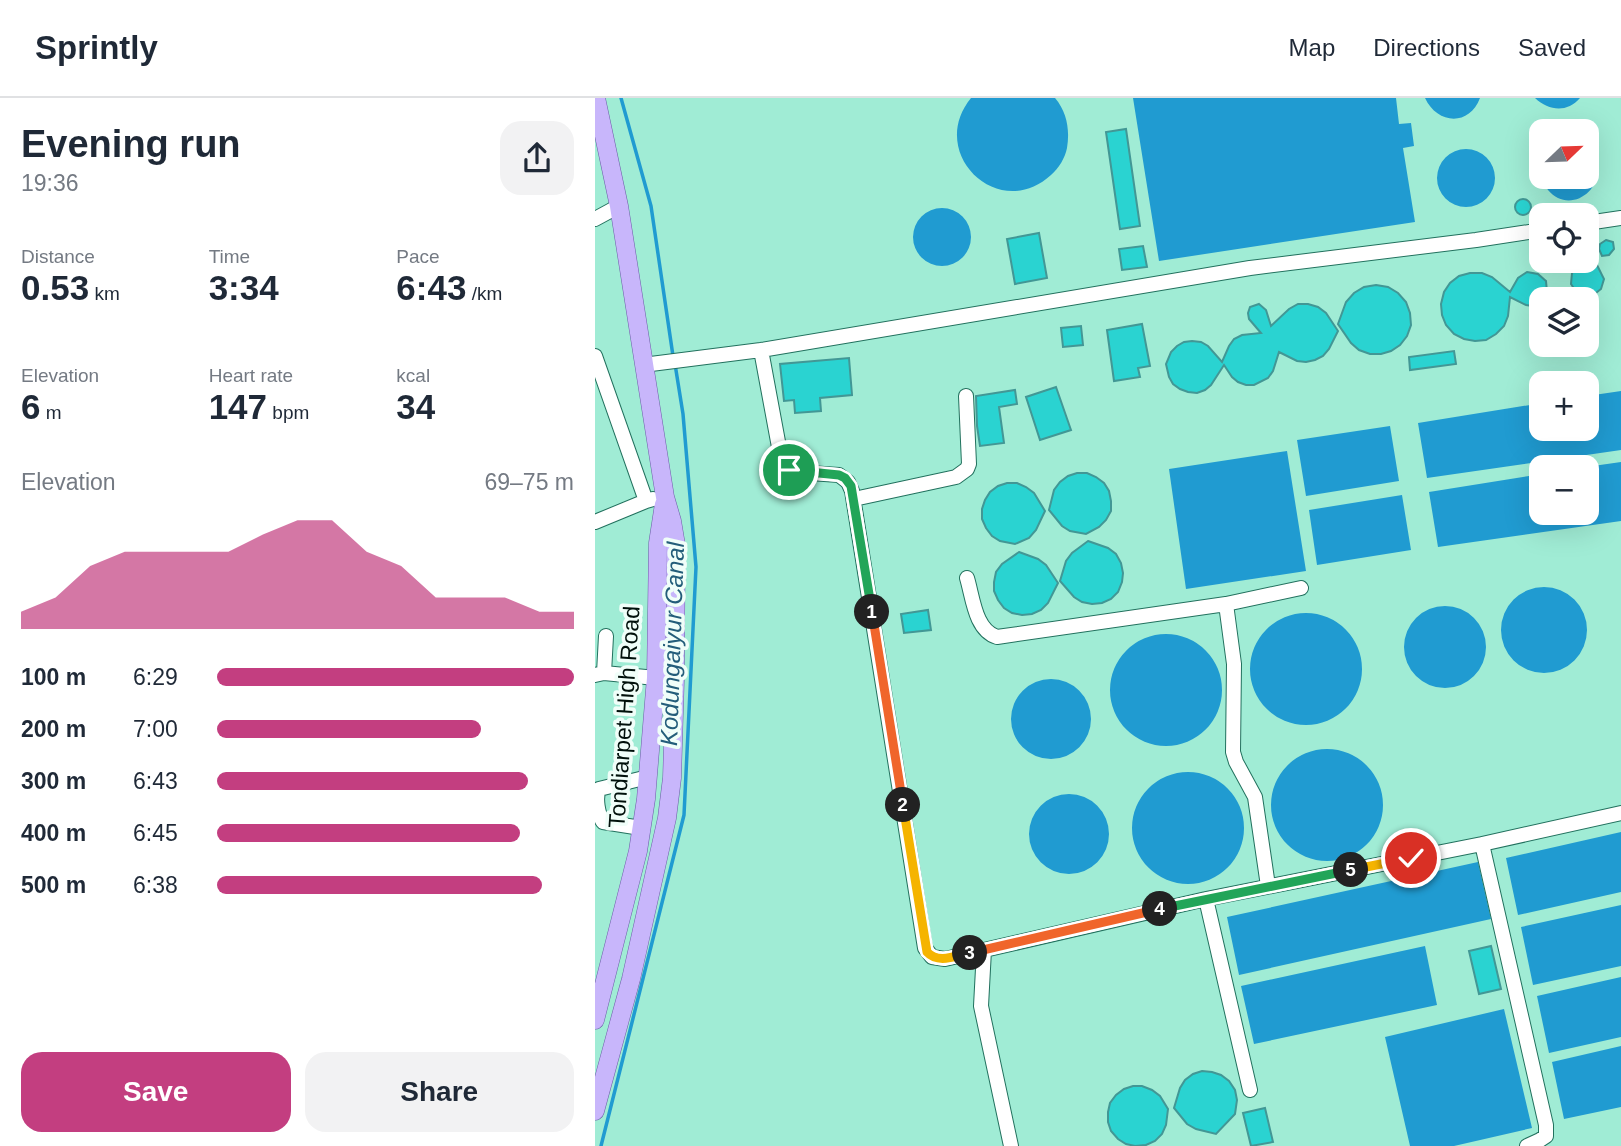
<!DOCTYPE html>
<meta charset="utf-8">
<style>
:root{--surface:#fff;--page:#f2f2f3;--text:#1f2937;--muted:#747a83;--line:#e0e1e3;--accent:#c33e80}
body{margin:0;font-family:Helvetica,sans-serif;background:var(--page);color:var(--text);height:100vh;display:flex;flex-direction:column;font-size:26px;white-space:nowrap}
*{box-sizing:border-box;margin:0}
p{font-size:23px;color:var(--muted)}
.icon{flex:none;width:38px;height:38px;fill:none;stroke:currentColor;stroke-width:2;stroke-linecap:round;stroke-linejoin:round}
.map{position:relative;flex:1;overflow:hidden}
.drawer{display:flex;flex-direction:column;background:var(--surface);width:595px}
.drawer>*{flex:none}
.needle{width:46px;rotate:67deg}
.fabs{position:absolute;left:934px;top:21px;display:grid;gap:14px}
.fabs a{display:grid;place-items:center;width:70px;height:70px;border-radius:14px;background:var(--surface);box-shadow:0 7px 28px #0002;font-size:35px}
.pin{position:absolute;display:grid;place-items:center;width:60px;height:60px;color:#fff;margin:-30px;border:4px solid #fff;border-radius:50%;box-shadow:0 2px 7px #0007}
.km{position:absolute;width:35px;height:35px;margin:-18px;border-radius:50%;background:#222;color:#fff;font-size:19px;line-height:35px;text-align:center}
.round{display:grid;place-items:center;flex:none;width:74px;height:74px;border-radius:21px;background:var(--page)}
.head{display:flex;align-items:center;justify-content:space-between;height:119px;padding:0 21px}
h1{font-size:38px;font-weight:700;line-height:52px}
.figures{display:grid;grid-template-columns:repeat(3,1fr);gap:10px;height:119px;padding:7px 21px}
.figures div{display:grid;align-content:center}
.figures b{font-size:35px;font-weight:700}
.figures small{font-size:19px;font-weight:400}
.figures p{font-size:19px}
.chart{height:196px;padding:14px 21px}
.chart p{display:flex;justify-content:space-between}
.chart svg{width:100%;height:126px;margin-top:7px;fill:var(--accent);opacity:.7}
.action{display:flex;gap:14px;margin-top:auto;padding:14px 21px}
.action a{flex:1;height:80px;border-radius:21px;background:var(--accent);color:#fff;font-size:28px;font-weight:700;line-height:80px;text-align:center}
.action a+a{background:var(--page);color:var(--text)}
ul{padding:0 21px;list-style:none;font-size:23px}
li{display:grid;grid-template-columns:112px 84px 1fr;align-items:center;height:52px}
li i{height:18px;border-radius:9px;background:var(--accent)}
header{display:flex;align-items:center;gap:42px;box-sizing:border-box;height:98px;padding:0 35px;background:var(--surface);border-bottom:2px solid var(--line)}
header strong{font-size:33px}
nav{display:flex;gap:38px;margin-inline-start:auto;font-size:24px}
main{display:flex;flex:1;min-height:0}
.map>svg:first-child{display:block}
</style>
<header>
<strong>Sprintly</strong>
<nav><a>Map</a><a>Directions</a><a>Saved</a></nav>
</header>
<main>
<section class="drawer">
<div class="head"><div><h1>Evening run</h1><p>19:36</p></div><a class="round"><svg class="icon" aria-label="share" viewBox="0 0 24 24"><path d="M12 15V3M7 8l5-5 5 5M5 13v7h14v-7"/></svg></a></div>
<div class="figures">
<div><p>Distance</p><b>0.53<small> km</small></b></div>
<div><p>Time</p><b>3:34</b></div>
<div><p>Pace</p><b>6:43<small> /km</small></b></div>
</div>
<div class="figures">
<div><p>Elevation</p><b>6<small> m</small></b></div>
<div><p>Heart rate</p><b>147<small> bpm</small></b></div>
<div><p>kcal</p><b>34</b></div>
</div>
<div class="chart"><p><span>Elevation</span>69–75 m</p>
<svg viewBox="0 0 160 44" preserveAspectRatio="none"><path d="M0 44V38L10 33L20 22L30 17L40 17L50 17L60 17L70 11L80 6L90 6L100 17L110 22L120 33L130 33L140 33L150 38L160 38V44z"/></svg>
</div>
<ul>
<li><b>100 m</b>6:29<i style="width:100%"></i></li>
<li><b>200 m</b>7:00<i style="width:74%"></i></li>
<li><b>300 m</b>6:43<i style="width:87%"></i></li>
<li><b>400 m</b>6:45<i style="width:85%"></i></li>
<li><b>500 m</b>6:38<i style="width:91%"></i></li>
</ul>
<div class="action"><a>Save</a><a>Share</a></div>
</section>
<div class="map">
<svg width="1026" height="1048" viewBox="0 0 1026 1048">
<rect width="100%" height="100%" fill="#a0ecd5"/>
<path fill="#209bd1" d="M 376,0 L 460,0 C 472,14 475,32 472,50 C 470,60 464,70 456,77 C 404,125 331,55 376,0 Z
M 538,0 L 801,0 L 804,26 L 816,25 L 819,48 L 808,50 L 820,124 L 564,163 Z
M 830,0 L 885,0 C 874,29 842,26 830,0 Z
M 940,0 L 985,0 C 972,15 954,13 940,0 Z
M 992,50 C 1023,81 978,122 953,92 C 947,84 945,75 947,66 L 947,79 L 992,79 Z
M842 80a29 29 0 1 1 58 0a29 29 0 1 1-58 0Z
M318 139a29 29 0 1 1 58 0a29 29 0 1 1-58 0Z
M 1026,293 L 1026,352 L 832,380 L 823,325 L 947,305 L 947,331 L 992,331 L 992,298 Z
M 795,328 L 804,383 L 711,398 L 702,342 Z
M 692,353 L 711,473 L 591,491 L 574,371 Z
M 1026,364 L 1026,423 L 843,449 L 834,394 L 947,376 L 947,415 L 992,415 L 991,369 Z
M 807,397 L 816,452 L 722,467 L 714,412 Z
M906 532a43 43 0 1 1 86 0a43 43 0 1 1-86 0Z
M809 549a41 41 0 1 1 82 0a41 41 0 1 1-82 0Z
M655 571a56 56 0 1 1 112 0a56 56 0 1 1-112 0Z
M515 592a56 56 0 1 1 112 0a56 56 0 1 1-112 0Z
M416 621a40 40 0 1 1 80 0a40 40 0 1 1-80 0Z
M676 707a56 56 0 1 1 112 0a56 56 0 1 1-112 0Z
M537 730a56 56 0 1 1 112 0a56 56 0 1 1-112 0Z
M434 736a40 40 0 1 1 80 0a40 40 0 1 1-80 0Z
M 1026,734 L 1026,794 L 923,817 L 911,760 Z
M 883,764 L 896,821 L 644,877 L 632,819 Z
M 1026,807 L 1026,868 L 938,887 L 926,829 Z
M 830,848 L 842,907 L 659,946 L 646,888 Z
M 1026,879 L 1026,939 L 954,955 L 942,898 Z
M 909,911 L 937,1030 L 859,1048 L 815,1048 L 790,939 Z
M 1026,948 L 1026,1009 L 969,1021 L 957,964 Z"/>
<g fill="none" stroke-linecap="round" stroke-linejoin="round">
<path stroke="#209bd1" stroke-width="3.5" d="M 26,0 L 56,108 L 78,258
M 6,1048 L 89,717 L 101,469 L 88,316 L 80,266"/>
</g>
<path fill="#2ad3d1" stroke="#429795" stroke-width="2" d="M 531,31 L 545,128 L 525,131 L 511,34 Z
M920 109a8 8 0 1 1 16 0a8 8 0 1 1-16 0Z
M 444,135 L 452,180 L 420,186 L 412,141 Z
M 1011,142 L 1018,144 L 1019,151 L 1014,157 L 1007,158 L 1004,151 L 1005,146 Z
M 548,148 L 552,169 L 527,172 L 524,151 Z
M 989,165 L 1001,165 L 1009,181 L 1006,191 L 997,198 L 992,199 L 982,195 L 976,186 L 977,175 L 984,167 Z
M 932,174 L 943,176 L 951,183 L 952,194 L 950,199 L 942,206 L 937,208 L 931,207 L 915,199 L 913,218 L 909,228 L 901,236 L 891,242 L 880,243 L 869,241 L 859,236 L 851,227 L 847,217 L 846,206 L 849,194 L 855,185 L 864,178 L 875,175 L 887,175 L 897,179 L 915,194 L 923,180 Z
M 781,187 L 793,189 L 803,195 L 811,204 L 815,215 L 816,227 L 812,238 L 805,247 L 796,253 L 786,256 L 775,256 L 764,252 L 756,245 L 743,226 L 751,204 L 759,195 L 769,189 Z
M 664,206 L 671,212 L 676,228 L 694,211 L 703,206 L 713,206 L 723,209 L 731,215 L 743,233 L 734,251 L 728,258 L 720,262 L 711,264 L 702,263 L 684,254 L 678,273 L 673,280 L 659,287 L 651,287 L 643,284 L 637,279 L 629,267 L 616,287 L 610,292 L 602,295 L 593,294 L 585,291 L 578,286 L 574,279 L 571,266 L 576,254 L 582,248 L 589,244 L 597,243 L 606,244 L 613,248 L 627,264 L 634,248 L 639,241 L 647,237 L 666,235 L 654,221 L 653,215 L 655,209 Z
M 547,226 L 555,268 L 543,270 L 545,279 L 519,283 L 512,232 Z
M 486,228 L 488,247 L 468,249 L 466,230 Z
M 859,253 L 861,266 L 815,272 L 814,259 Z
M 254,260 L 257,297 L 225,300 L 226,313 L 200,315 L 199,302 L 189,303 L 185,266 Z
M 461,289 L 476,332 L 445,342 L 431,299 Z
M 420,292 L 422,306 L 404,309 L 409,345 L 385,348 L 382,328 L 381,298 Z
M 482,375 L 492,375 L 501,379 L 509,385 L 514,393 L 516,403 L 516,413 L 511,422 L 504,429 L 491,436 L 475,433 L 467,428 L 454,412 L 459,392 L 465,384 L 473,378 Z
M 412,385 L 422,385 L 431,389 L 439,395 L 450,413 L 441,432 L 434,440 L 420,446 L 405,443 L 397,438 L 391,430 L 387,421 L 387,411 L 390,402 L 395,394 L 403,388 Z
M 493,443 L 513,450 L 521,456 L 526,465 L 528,475 L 527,484 L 523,494 L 516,501 L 507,505 L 497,506 L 487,504 L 479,499 L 465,483 L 471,463 L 477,455 Z
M 424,454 L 443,461 L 451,467 L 463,485 L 453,505 L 446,512 L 437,516 L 427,517 L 417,515 L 409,510 L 403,502 L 399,493 L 399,484 L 401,474 L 407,466 Z
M 333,512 L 336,532 L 309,535 L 306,516 Z
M 896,848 L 906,891 L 884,896 L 874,853 Z
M 607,973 L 617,974 L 626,977 L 634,983 L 640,992 L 642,1002 L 640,1016 L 621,1036 L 601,1031 L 592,1026 L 579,1010 L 585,990 L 590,982 L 598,976 Z
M 538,988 L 547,988 L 557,992 L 565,998 L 573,1011 L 571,1027 L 567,1036 L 560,1043 L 551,1047 L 540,1048 L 531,1046 L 523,1041 L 516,1033 L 513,1024 L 513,1014 L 515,1005 L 521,997 L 529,991 Z
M 670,1010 L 678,1044 L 656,1048 L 648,1015 Z"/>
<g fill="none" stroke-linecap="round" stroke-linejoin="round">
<defs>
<path id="minor" d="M 0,121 L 24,108
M 992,125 L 1026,120
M 166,252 L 184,349 C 186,359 189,370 200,374 L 244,377 L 253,384 L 257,393 L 330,850 L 337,859 L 350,861 L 611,801 L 887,746 L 1026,715
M 0,258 L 51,403
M 48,267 L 166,252 L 655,170 L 881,142 L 947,132
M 259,401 L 361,379 L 372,371 L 374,366 L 371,298
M 0,424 L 51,403 L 58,401
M 372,480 C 378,500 380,532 402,539 L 631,506
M 9,575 L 11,538
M 0,577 L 9,575 L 61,580
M 46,730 L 8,724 C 3,716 0,700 4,691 L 53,679
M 887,746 L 951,1027 L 951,1038 L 945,1042 L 932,1048
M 673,788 L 660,699 L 641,664 L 638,654 L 639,566 L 631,506 L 706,490
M 611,801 L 655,992
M 389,852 L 386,908 L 416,1048"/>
<path id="major" d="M 0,922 L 43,753 L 51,701 L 61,580 L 63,445 L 69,406
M 0,1013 L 36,881 L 72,720 L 77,680 L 80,582 L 81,447 L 77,423 L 70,399 L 24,108 L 1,0"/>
</defs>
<use href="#minor" stroke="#22715e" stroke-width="16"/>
<use href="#major" stroke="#6b5ca6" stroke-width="19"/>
<use href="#minor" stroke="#fff" stroke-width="14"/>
<use href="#major" stroke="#c8b6fb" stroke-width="18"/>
</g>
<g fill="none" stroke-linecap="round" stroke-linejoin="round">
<defs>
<path id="split-1" d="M 194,372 L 244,377 L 250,380 L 256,388 L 277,514"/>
<path id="split-2" d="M 277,514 L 308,707"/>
<path id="split-3" d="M 308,707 L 332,854 C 343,866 360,858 375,855"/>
<path id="split-4" d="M 375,855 L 565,811"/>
<path id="split-5" d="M 565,811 L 756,772"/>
<path id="split-6" d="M 756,772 L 816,760"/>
</defs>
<use href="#split-1" stroke="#fff" stroke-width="14"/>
<use href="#split-2" stroke="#fff" stroke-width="14"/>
<use href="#split-3" stroke="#fff" stroke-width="14"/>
<use href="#split-4" stroke="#fff" stroke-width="14"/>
<use href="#split-5" stroke="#fff" stroke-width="14"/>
<use href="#split-6" stroke="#fff" stroke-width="14"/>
<use href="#split-1" stroke="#22a559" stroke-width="9"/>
<use href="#split-2" stroke="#f0652b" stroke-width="9"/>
<use href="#split-3" stroke="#f5b400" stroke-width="9"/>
<use href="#split-4" stroke="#f0652b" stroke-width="9"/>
<use href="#split-5" stroke="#22a559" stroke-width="9"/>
<use href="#split-6" stroke="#f5b400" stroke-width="9"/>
</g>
<g text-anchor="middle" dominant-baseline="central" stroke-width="7" stroke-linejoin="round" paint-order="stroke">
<g font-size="23" fill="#00100b" stroke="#f0fef9">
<text transform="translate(29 619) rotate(-86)">Tondiarpet High Road</text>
</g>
<g font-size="24" font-style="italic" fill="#235d7a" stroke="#f0fef9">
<text transform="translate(77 546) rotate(-88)">Kodungaiyur Canal</text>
</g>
</g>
</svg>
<div class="fabs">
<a><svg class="needle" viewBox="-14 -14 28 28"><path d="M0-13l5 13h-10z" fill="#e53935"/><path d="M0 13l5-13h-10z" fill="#747a83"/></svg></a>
<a><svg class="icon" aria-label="locate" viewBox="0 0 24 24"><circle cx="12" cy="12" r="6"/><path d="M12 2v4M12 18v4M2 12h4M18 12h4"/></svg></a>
<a><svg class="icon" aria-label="layers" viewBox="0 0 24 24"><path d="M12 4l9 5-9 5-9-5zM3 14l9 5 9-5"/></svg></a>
<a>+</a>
<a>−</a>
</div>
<div class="pin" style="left:194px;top:372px;background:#1e9e55"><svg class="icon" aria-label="arrive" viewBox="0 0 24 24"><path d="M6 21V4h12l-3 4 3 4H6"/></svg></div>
<div class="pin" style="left:816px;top:760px;background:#d93025"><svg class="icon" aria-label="check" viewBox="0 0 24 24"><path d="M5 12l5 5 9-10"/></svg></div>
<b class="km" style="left:277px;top:514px">1</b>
<b class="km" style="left:308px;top:707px">2</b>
<b class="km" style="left:375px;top:855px">3</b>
<b class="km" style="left:565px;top:811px">4</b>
<b class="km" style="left:756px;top:772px">5</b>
</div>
</main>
